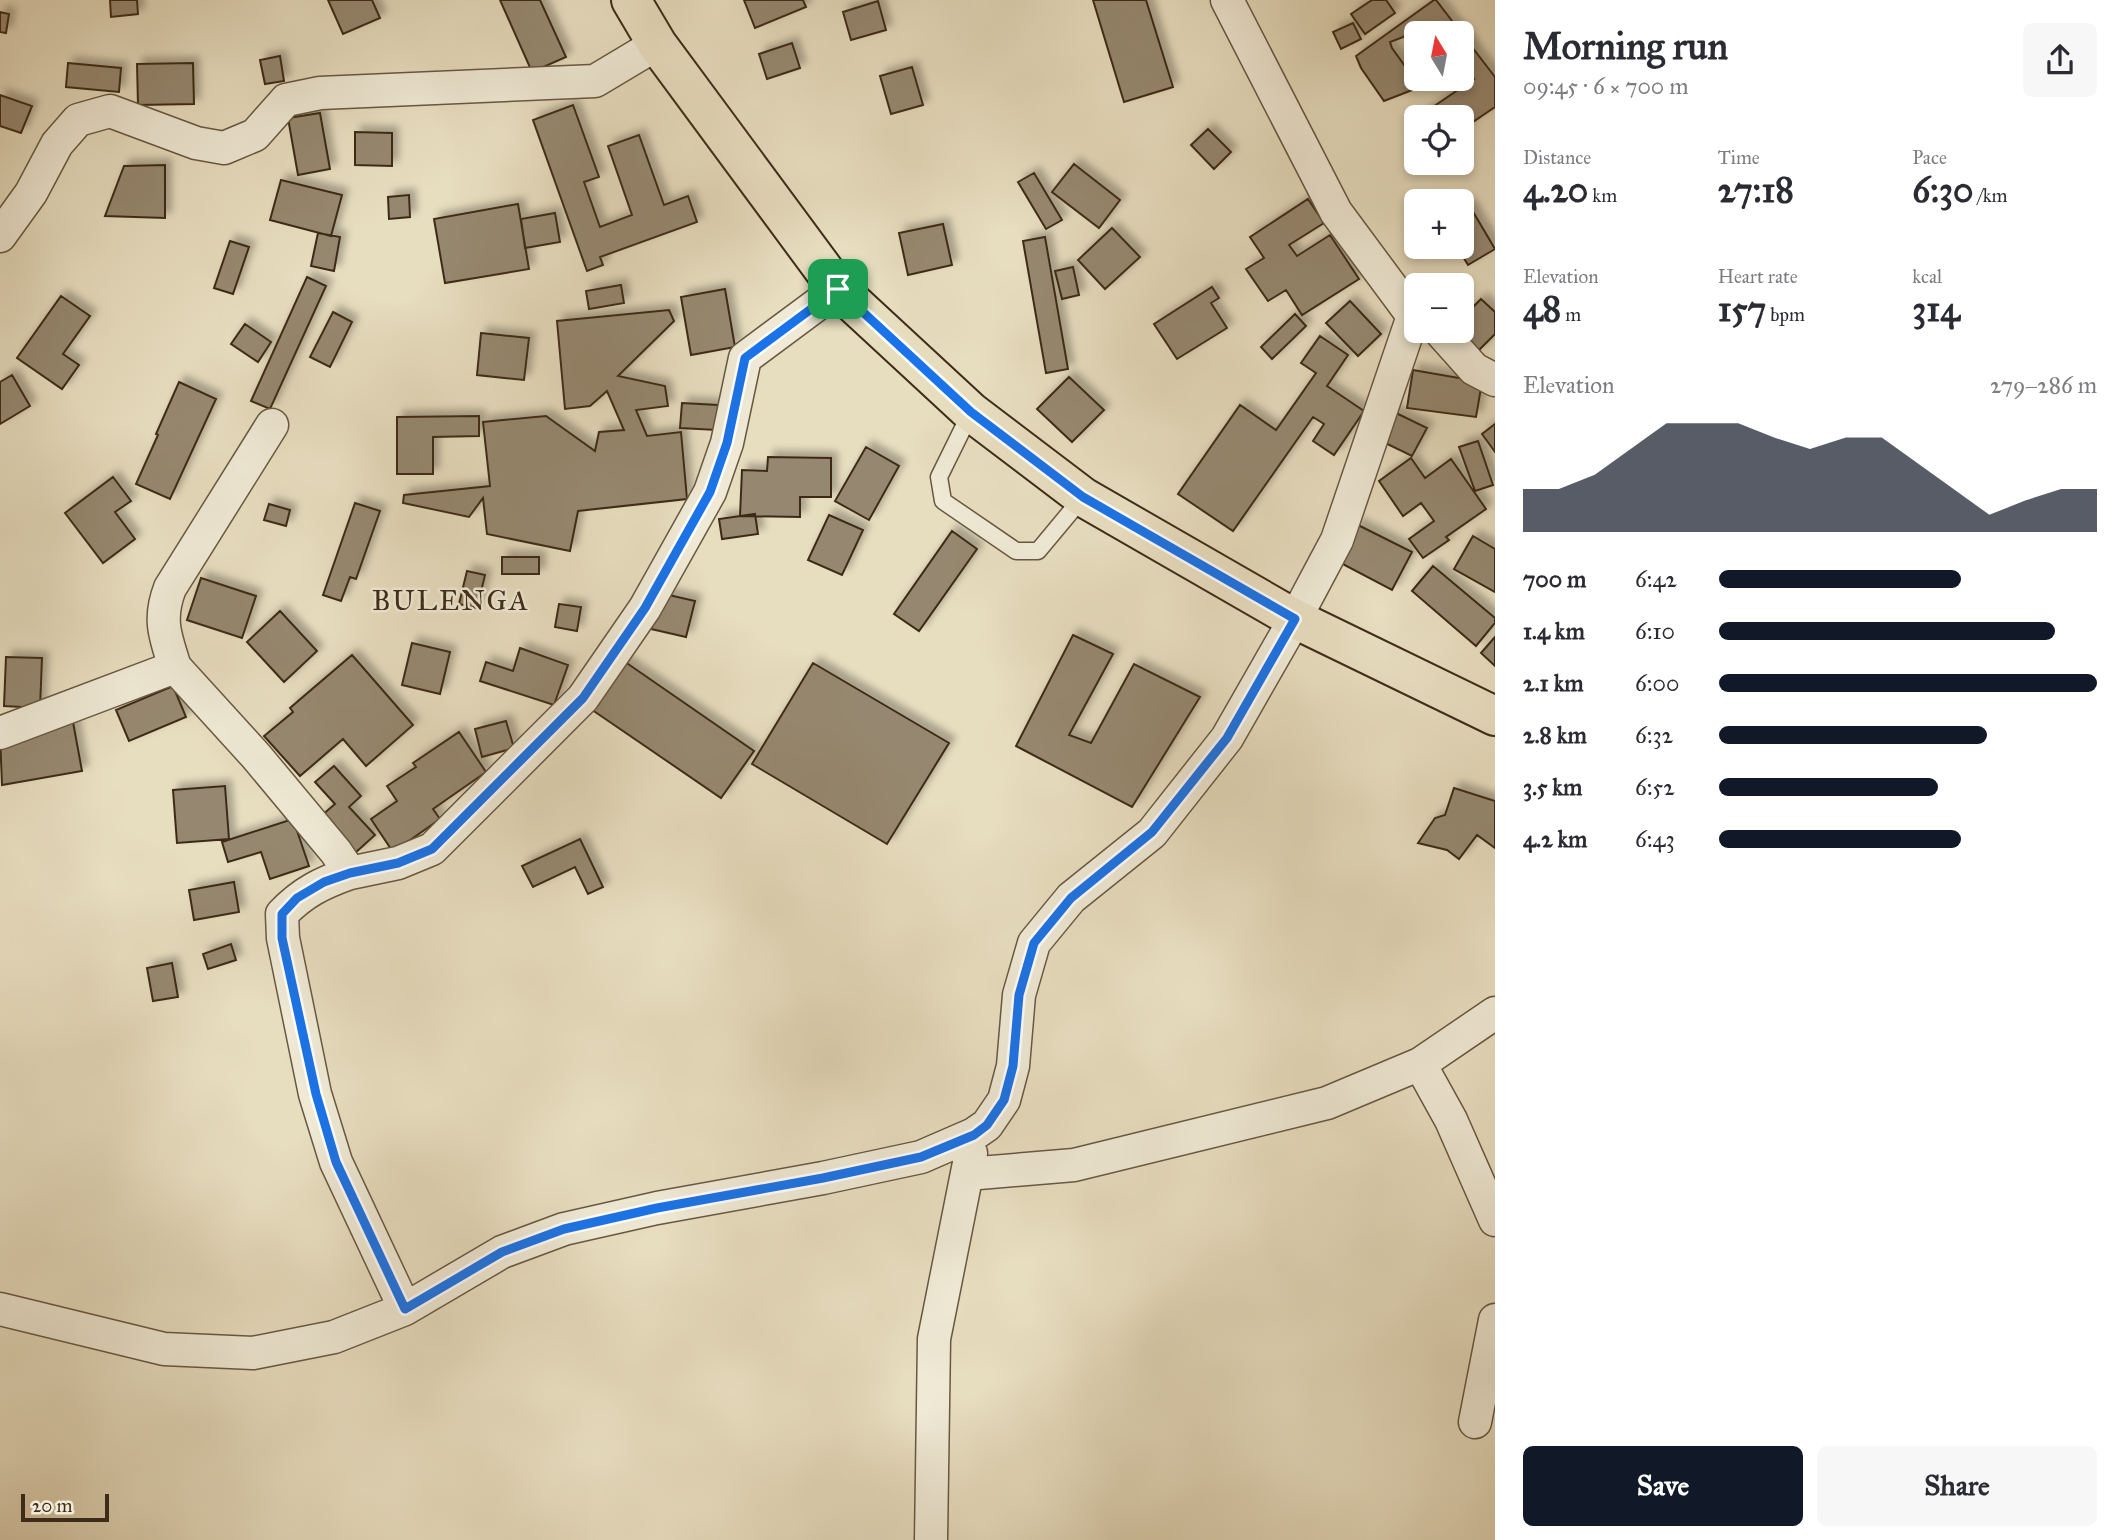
<!DOCTYPE html>
<meta charset="utf-8">
<style>
:root{--surface:#fff;--page:#f7f7f7;--text:#2b2b33;--muted:#7c7c81;--accent:#111827}
body{margin:0;font-family:"IM FELL Great Primer",serif;background:var(--page);color:var(--text);height:100vh;display:flex;flex-direction:column;font-size:26px;white-space:nowrap}
*{box-sizing:border-box;margin:0}
p{font-size:23px;color:var(--muted)}
.icon{flex:none;width:38px;height:38px;fill:none;stroke:currentColor;stroke-width:2;stroke-linecap:round;stroke-linejoin:round}
.map{position:relative;flex:1;overflow:hidden}
.drawer{display:flex;flex-direction:column;background:var(--surface);width:630px}
.drawer>*{flex:none}
.needle{width:46px;rotate:350deg}
.controls{position:absolute;left:1404px;top:21px;display:grid;gap:14px}
.controls a{display:grid;place-items:center;width:70px;height:70px;border-radius:10px;background:var(--surface);box-shadow:0 4px 10px #0003;font-size:35px}
.scale{position:absolute;left:21px;bottom:18px;width:88px;box-sizing:border-box;padding-left:7px;border:4px solid #3e2c19;border-top:0;font-size:19px;line-height:24px;white-space:nowrap;color:#3e2c19;-webkit-text-stroke:5px #efe9d5;paint-order:stroke}
.pin{position:absolute;display:grid;place-items:center;width:60px;height:60px;color:#fff;margin:-30px;border-radius:14px;box-shadow:0 4px 10px #0006}
.round{display:grid;place-items:center;flex:none;width:74px;height:74px;border-radius:10px;background:var(--page)}
.overview{display:flex;align-items:center;justify-content:space-between;height:119px;padding:0 28px}
h1{font-size:38px;font-weight:800;line-height:52px}
.metrics{display:grid;grid-template-columns:repeat(3,1fr);gap:10px;height:119px;padding:7px 28px}
.metrics div{display:grid;align-content:center}
.metrics b{font-size:35px;font-weight:800}
.metrics small{font-size:19px;font-weight:400}
.metrics p{font-size:19px}
.chart{height:196px;padding:14px 28px}
.chart p{display:flex;justify-content:space-between}
.chart svg{width:100%;height:126px;margin-top:7px;fill:var(--accent);opacity:.7}
.cta{display:flex;gap:14px;margin-top:auto;padding:14px 28px}
.cta a{flex:1;height:80px;border-radius:10px;background:var(--accent);color:#fff;font-size:28px;font-weight:800;line-height:80px;text-align:center}
.cta a+a{background:var(--page);color:var(--text)}
ul{padding:0 28px;list-style:none;font-size:23px}
li{display:grid;grid-template-columns:112px 84px 1fr;align-items:center;height:52px}
li i{height:18px;border-radius:9px;background:var(--accent)}
main{display:flex;flex:1;min-height:0}
.map>svg:first-child{display:block}
</style>
<main>
<div class="map">
<svg width="1495" height="1540" viewBox="0 0 1495 1540">
<defs>
<filter id="shadow"><feDropShadow dx="6" dy="-6" stdDeviation="3.5" flood-color="#0004"/></filter>
</defs>
<rect width="100%" height="100%" fill="#e7ddbf"/>
<filter id="stains"><feTurbulence type="fractalNoise" baseFrequency=".00286" numOctaves="4"/><feColorMatrix values="0 0 0 0 .2 0 0 0 0 .09 0 0 0 0 .02 0 0 0 .5 -.17"/></filter>
<radialGradient id="worn" r=".72"><stop offset=".6" stop-color="#630" stop-opacity="0"/><stop offset="1" stop-color="#630" stop-opacity=".3"/></radialGradient>
<path fill="#96886f" stroke="#3e2c19" stroke-width="2" filter="url(#shadow)" d="M 110,0 L 137,0 L 138,14 L 111,17 Z
M 328,0 L 372,0 L 380,18 L 343,34 Z
M 500,0 L 540,0 L 566,57 L 532,72 Z
M 744,0 L 803,0 L 806,7 L 755,28 Z
M 1093,0 L 1146,0 L 1173,87 L 1124,102 Z
M 1372,0 L 1386,0 L 1395,13 L 1365,34 L 1351,14 Z
M 1434,0 L 1436,0 L 1495,77 L 1495,107 L 1461,130 L 1461,117 L 1422,117 L 1421,115 L 1474,79 L 1461,61 L 1461,33 L 1440,33 L 1434,25 L 1390,42 L 1392,48 L 1420,87 L 1384,101 L 1361,68 L 1356,56 Z
M 878,1 L 886,30 L 851,40 L 843,12 Z
M 0,12 L 9,14 L 6,33 L 0,32 Z
M 1353,23 L 1361,39 L 1341,49 L 1333,32 Z
M 792,43 L 800,68 L 767,79 L 759,54 Z
M 280,56 L 284,81 L 265,84 L 260,60 Z
M 68,63 L 121,68 L 119,92 L 66,87 Z
M 193,63 L 194,104 L 138,105 L 137,64 Z
M 912,67 L 923,105 L 891,114 L 880,76 Z
M 0,95 L 32,106 L 21,133 L 0,126 Z
M 573,105 L 599,177 L 584,182 L 600,227 L 632,215 L 608,146 L 639,135 L 664,205 L 688,196 L 697,222 L 600,257 L 603,265 L 587,271 L 533,120 Z
M 320,113 L 330,169 L 298,175 L 288,118 Z
M 1208,129 L 1231,152 L 1214,169 L 1191,145 Z
M 355,132 L 392,133 L 392,166 L 355,165 Z
M 1074,164 L 1120,200 L 1099,228 L 1052,192 Z
M 165,165 L 165,218 L 105,216 L 124,166 Z
M 1034,173 L 1062,220 L 1046,229 L 1018,182 Z
M 281,180 L 342,195 L 331,236 L 270,220 Z
M 409,195 L 410,217 L 389,219 L 388,197 Z
M 1308,199 L 1324,223 L 1289,245 L 1297,256 L 1330,235 L 1359,279 L 1302,315 L 1286,290 L 1268,301 L 1246,269 L 1264,258 L 1250,237 Z
M 518,204 L 529,269 L 445,283 L 434,219 Z
M 1469,205 L 1495,249 L 1468,265 L 1457,247 L 1461,247 L 1461,209 Z
M 555,213 L 560,242 L 525,248 L 521,219 Z
M 943,224 L 952,265 L 908,275 L 899,233 Z
M 1112,228 L 1140,257 L 1105,289 L 1078,260 Z
M 318,233 L 340,237 L 334,271 L 311,266 Z
M 1045,237 L 1068,369 L 1046,373 L 1023,241 Z
M 230,241 L 249,247 L 233,294 L 214,288 Z
M 1073,267 L 1079,295 L 1062,299 L 1055,271 Z
M 307,277 L 326,286 L 270,409 L 251,401 Z
M 621,285 L 624,303 L 589,309 L 586,291 Z
M 1212,287 L 1219,298 L 1211,303 L 1227,328 L 1177,359 L 1154,324 Z
M 725,289 L 735,347 L 691,355 L 681,297 Z
M 61,296 L 90,316 L 63,354 L 79,365 L 62,389 L 17,358 Z
M 1481,299 L 1495,312 L 1495,334 L 1477,352 L 1454,331 L 1461,331 L 1461,319 Z
M 1350,301 L 1381,334 L 1358,356 L 1326,323 Z
M 669,310 L 674,321 L 618,376 L 665,386 L 668,406 L 636,410 L 647,436 L 681,432 L 687,499 L 578,511 L 570,551 L 487,534 L 483,498 L 469,517 L 403,503 L 404,495 L 490,486 L 483,422 L 546,416 L 595,451 L 599,432 L 624,430 L 607,391 L 590,406 L 565,409 L 557,321 Z
M 333,312 L 352,322 L 330,367 L 310,357 Z
M 1295,314 L 1306,326 L 1272,359 L 1261,347 Z
M 245,324 L 271,342 L 258,362 L 231,344 Z
M 481,333 L 529,338 L 524,380 L 477,375 Z
M 1320,336 L 1348,355 L 1327,386 L 1364,411 L 1334,455 L 1313,441 L 1324,424 L 1313,417 L 1233,531 L 1178,494 L 1240,405 L 1276,430 L 1316,373 L 1301,363 Z
M 1413,370 L 1482,382 L 1476,417 L 1407,408 Z
M 12,375 L 30,406 L 0,424 L 0,382 Z
M 1069,377 L 1104,410 L 1072,442 L 1037,409 Z
M 179,382 L 216,399 L 170,499 L 136,484 L 158,435 L 156,434 Z
M 682,403 L 718,405 L 717,430 L 680,428 Z
M 1392,411 L 1427,428 L 1412,456 L 1377,439 Z
M 479,416 L 479,436 L 433,437 L 433,474 L 397,474 L 397,417 Z
M 1495,424 L 1495,452 L 1482,434 Z
M 1478,441 L 1493,485 L 1475,491 L 1459,447 Z
M 866,447 L 899,466 L 869,520 L 835,501 Z
M 768,457 L 831,458 L 831,497 L 800,497 L 800,517 L 740,516 L 742,470 L 767,471 Z
M 1411,458 L 1425,478 L 1451,459 L 1486,509 L 1446,537 L 1449,540 L 1423,558 L 1409,539 L 1434,521 L 1421,503 L 1403,516 L 1379,481 Z
M 113,477 L 131,501 L 115,512 L 135,539 L 103,563 L 65,513 Z
M 355,503 L 380,511 L 356,579 L 350,577 L 341,601 L 323,595 Z
M 269,504 L 290,510 L 286,526 L 264,520 Z
M 755,514 L 758,534 L 722,539 L 719,519 Z
M 829,515 L 863,530 L 842,575 L 808,560 Z
M 1356,524 L 1412,552 L 1392,590 L 1337,561 Z
M 952,531 L 977,549 L 919,631 L 894,614 Z
M 1473,536 L 1495,549 L 1495,592 L 1454,569 Z
M 502,557 L 539,557 L 539,574 L 502,574 Z
M 1433,566 L 1495,618 L 1495,623 L 1476,646 L 1412,591 Z
M 467,571 L 485,575 L 477,608 L 459,604 Z
M 201,578 L 256,596 L 242,638 L 187,620 Z
M 660,593 L 695,601 L 686,637 L 651,629 Z
M 559,604 L 581,607 L 577,631 L 555,627 Z
M 280,611 L 317,651 L 284,682 L 247,642 Z
M 1073,635 L 1113,654 L 1069,735 L 1091,743 L 1134,664 L 1200,697 L 1132,807 L 1016,746 Z
M 1495,637 L 1495,666 L 1481,653 Z
M 412,643 L 450,652 L 440,694 L 402,685 Z
M 520,648 L 568,665 L 554,705 L 480,681 L 486,662 L 513,671 Z
M 352,655 L 413,725 L 366,766 L 343,739 L 300,776 L 264,736 L 293,712 L 290,708 Z
M 6,657 L 42,658 L 40,708 L 4,706 Z
M 618,657 L 754,751 L 721,798 L 585,705 Z
M 813,663 L 949,743 L 887,844 L 752,764 Z
M 173,686 L 186,717 L 129,741 L 116,710 Z
M 506,721 L 514,748 L 482,757 L 475,729 Z
M 73,722 L 82,771 L 2,785 L 0,735 Z
M 459,732 L 486,772 L 433,809 L 440,819 L 393,852 L 371,819 L 397,801 L 387,786 L 416,767 L 413,763 Z
M 334,766 L 361,796 L 349,807 L 375,835 L 355,853 L 321,816 L 335,804 L 315,782 Z
M 225,786 L 229,839 L 177,843 L 173,790 Z
M 1454,788 L 1495,801 L 1495,848 L 1477,835 L 1459,859 L 1447,850 L 1418,843 L 1435,818 L 1445,815 Z
M 293,819 L 309,866 L 270,879 L 261,852 L 228,862 L 222,842 Z
M 580,839 L 603,887 L 588,894 L 575,867 L 533,887 L 522,866 Z
M 234,882 L 239,912 L 194,920 L 189,890 Z
M 231,944 L 236,960 L 208,969 L 203,954 Z
M 172,963 L 178,997 L 153,1001 L 147,968 Z"/>
<g fill="none" stroke-linecap="round" stroke-linejoin="round">
<defs>
<path id="service" d="M 971,412 L 939,477 L 943,501 L 1016,551 L 1038,551 L 1083,497"/>
<path id="minor" d="M 0,236 L 31,193 L 57,144 L 78,120 L 110,111 L 196,143 L 224,148 L 255,135 L 286,100 L 320,93 L 595,81 L 657,44
M 1440,331 L 1474,369 L 1495,380
M 272,425 L 170,588 C 158,619 165,636 175,667 L 256,756 L 336,852 L 350,873 L 398,863 L 432,849 L 583,698 L 645,608 L 710,492 L 727,443 L 745,358 L 838,289
M 0,733 L 175,667
M 350,873 C 322,883 303,892 282,914 L 283,938 L 315,1094 L 336,1162 L 405,1309
M 1420,1064 L 1451,1120 L 1495,1220
M 967,1174 L 1074,1165 L 1327,1103 L 1420,1064 L 1495,1013
M 0,1309 L 164,1349 L 253,1353 L 334,1337 L 405,1309 L 502,1252 L 564,1229 L 657,1208 L 823,1178 L 921,1157 L 974,1134 L 987,1125 L 1004,1100 L 1013,1066 L 1019,995 L 1034,943 L 1071,898 L 1152,833 L 1227,738 L 1295,619 L 1337,540 L 1413,316 L 1336,212 L 1227,0
M 1475,1422 L 1495,1320
M 931,1540 L 934,1339 L 971,1153"/>
<path id="primary" d="M 631,0 L 657,44 L 838,289 L 971,412 L 1083,497 L 1295,619 L 1495,716"/>
</defs>
<use href="#service" stroke="#685842" stroke-width="19"/>
<use href="#minor" stroke="#685842" stroke-width="35"/>
<use href="#primary" stroke="#3e2c19" stroke-width="42"/>
<use href="#service" stroke="#efe9d5" stroke-width="16"/>
<use href="#minor" stroke="#efe9d5" stroke-width="32"/>
<use href="#primary" stroke="#e7ddbf" stroke-width="38"/>
</g>
<g fill="none" stroke-linecap="round" stroke-linejoin="round">
<defs>
<path id="route" d="M 838,289 L 971,412 L 1083,497 L 1295,619 L 1227,738 L 1152,832 L 1071,898 L 1034,943 L 1019,995 L 1013,1066 L 1004,1100 L 987,1125 L 974,1135 L 921,1157 L 823,1178 L 657,1208 L 564,1229 L 502,1252 L 405,1309 L 336,1162 L 316,1094 L 282,938 L 282,914 L 297,898 L 324,882 L 350,873 L 398,863 L 432,849 L 583,698 L 645,608 L 710,492 L 727,443 L 745,358 Z"/>
</defs>
<use href="#route" stroke="#fff" stroke-width="14"/>
<use href="#route" stroke="#1a73e8" stroke-width="9"/>
</g>
<g text-anchor="middle" dominant-baseline="central" stroke-width="5" stroke-linejoin="round" paint-order="stroke">
<g font-size="28" letter-spacing="2" fill="#3e2c19" stroke="#efe9d5">
<text x="451" y="600">BULENGA</text>
</g>
</g>
<rect width="100%" height="100%" filter="url(#stains)"/>
<rect width="100%" height="100%" fill="url(#worn)"/>
</svg>
<div class="controls">
<a><svg class="needle" viewBox="-14 -14 28 28"><path d="M0-13l5 13h-10z" fill="#e53935"/><path d="M0 13l5-13h-10z" fill="#7c7c81"/></svg></a>
<a><svg class="icon" aria-label="locate" viewBox="0 0 24 24"><circle cx="12" cy="12" r="6"/><path d="M12 2v4M12 18v4M2 12h4M18 12h4"/></svg></a>
<a>+</a>
<a>−</a>
</div>
<div class="scale">20 m</div>
<div class="pin" style="left:838px;top:289px;background:#1e9e55"><svg class="icon" aria-label="arrive" viewBox="0 0 24 24"><path d="M6 21V4h12l-3 4 3 4H6"/></svg></div>
</div>
<section class="drawer">
<div class="overview"><div><h1>Morning run</h1><p>09:45 · 6 × 700 m</p></div><a class="round"><svg class="icon" aria-label="share" viewBox="0 0 24 24"><path d="M12 15V3M7 8l5-5 5 5M5 13v7h14v-7"/></svg></a></div>
<div class="metrics">
<div><p>Distance</p><b>4.20<small> km</small></b></div>
<div><p>Time</p><b>27:18</b></div>
<div><p>Pace</p><b>6:30<small> /km</small></b></div>
</div>
<div class="metrics">
<div><p>Elevation</p><b>48<small> m</small></b></div>
<div><p>Heart rate</p><b>157<small> bpm</small></b></div>
<div><p>kcal</p><b>314</b></div>
</div>
<div class="chart"><p><span>Elevation</span>279–286 m</p>
<svg viewBox="0 0 160 44" preserveAspectRatio="none"><path d="M0 44V29L10 29L20 24L30 15L40 6L50 6L60 6L70 11L80 15L90 11L100 11L110 20L120 29L130 38L140 33L150 29L160 29V44z"/></svg>
</div>
<ul>
<li><b>700 m</b>6:42<i style="width:64%"></i></li>
<li><b>1.4 km</b>6:10<i style="width:89%"></i></li>
<li><b>2.1 km</b>6:00<i style="width:100%"></i></li>
<li><b>2.8 km</b>6:32<i style="width:71%"></i></li>
<li><b>3.5 km</b>6:52<i style="width:58%"></i></li>
<li><b>4.2 km</b>6:43<i style="width:64%"></i></li>
</ul>
<div class="cta"><a>Save</a><a>Share</a></div>
</section>
</main>
